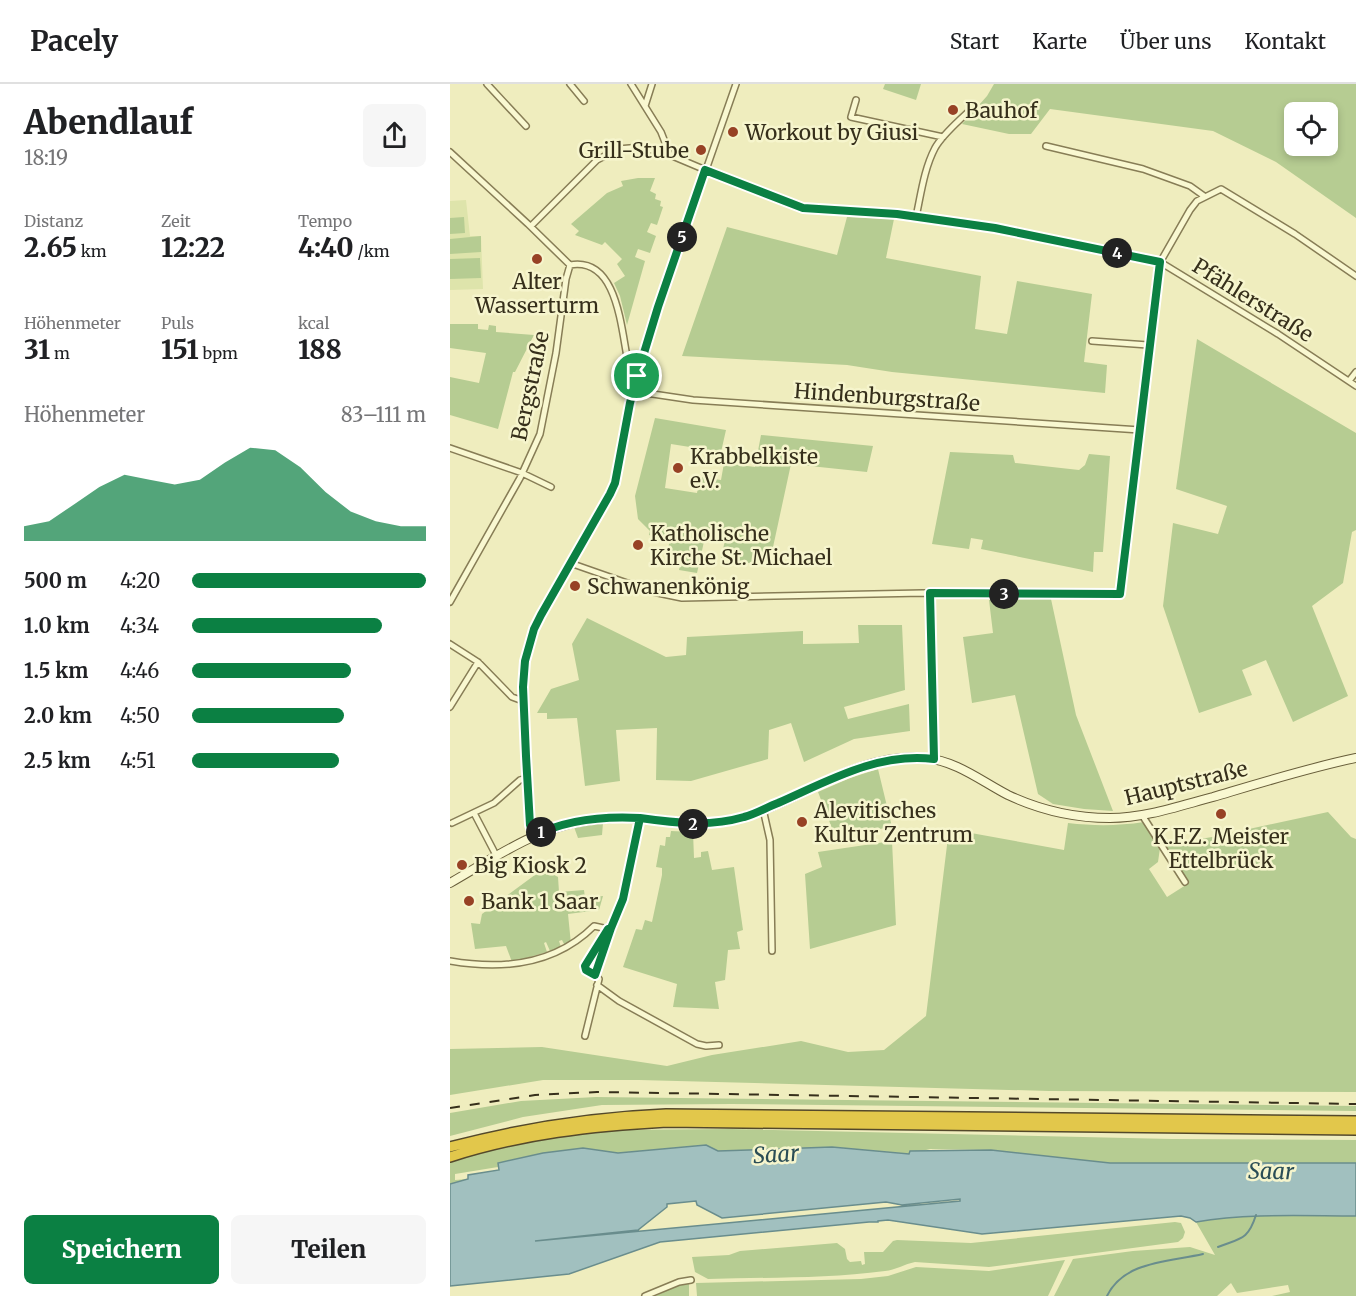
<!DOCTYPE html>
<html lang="de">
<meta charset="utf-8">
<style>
:root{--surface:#fff;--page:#f6f6f6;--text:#202124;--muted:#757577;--line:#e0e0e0;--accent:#0b8043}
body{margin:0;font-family:Merriweather,serif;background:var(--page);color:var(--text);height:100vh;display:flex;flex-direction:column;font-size:22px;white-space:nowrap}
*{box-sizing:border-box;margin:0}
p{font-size:20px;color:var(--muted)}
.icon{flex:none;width:33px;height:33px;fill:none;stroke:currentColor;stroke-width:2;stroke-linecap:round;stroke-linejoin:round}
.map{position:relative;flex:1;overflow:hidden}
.side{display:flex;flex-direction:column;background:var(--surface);width:450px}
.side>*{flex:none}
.controls{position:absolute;left:834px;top:18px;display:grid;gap:12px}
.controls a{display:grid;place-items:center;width:54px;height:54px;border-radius:9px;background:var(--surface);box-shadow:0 3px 9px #0003;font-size:30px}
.pin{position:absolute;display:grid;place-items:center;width:51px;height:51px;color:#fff;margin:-26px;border:3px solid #fff;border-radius:50%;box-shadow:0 2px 6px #0007}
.km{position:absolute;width:30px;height:30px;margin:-15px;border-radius:50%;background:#222;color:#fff;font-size:16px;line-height:30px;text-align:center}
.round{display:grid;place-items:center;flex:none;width:63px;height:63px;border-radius:9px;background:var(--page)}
.headline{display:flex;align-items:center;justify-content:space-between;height:102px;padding:0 24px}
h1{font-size:33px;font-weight:800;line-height:45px}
.metrics{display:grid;grid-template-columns:repeat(3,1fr);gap:9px;height:102px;padding:6px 24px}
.metrics div{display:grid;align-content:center}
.metrics b{font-size:26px;font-weight:800}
.metrics small{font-size:16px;font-weight:400}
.metrics p{font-size:16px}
.chart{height:168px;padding:12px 24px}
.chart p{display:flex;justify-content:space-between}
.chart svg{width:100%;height:108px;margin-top:6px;fill:var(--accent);opacity:.7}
.cta{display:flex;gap:12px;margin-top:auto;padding:12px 24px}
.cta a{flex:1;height:69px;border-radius:9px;background:var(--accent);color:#fff;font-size:24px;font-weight:800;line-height:69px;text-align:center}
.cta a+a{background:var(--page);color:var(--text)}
ul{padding:0 24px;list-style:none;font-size:20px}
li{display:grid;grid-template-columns:96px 72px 1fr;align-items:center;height:45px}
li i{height:15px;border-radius:8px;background:var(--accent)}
header{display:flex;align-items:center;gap:36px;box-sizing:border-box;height:84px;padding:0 30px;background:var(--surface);border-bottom:2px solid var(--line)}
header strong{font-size:28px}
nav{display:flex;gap:33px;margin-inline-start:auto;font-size:21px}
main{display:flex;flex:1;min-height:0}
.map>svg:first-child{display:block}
</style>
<header>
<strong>Pacely</strong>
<nav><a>Start</a><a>Karte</a><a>Über uns</a><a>Kontakt</a></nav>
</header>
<main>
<section class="side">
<div class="headline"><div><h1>Abendlauf</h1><p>18:19</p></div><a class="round"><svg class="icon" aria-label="share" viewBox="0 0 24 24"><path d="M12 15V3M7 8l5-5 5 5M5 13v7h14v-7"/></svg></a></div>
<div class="metrics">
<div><p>Distanz</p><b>2.65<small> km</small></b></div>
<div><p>Zeit</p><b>12:22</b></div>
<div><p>Tempo</p><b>4:40<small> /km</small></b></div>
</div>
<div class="metrics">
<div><p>Höhenmeter</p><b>31<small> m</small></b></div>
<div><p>Puls</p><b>151<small> bpm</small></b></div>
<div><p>kcal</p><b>188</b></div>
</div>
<div class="chart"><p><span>Höhenmeter</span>83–111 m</p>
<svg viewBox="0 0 160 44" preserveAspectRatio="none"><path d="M0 44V38L10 36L20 29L30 22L40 17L50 19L60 21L70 19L80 12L90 6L100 7L110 14L120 24L130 32L140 36L150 38L160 38V44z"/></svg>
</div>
<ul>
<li><b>500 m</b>4:20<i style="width:100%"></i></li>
<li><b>1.0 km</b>4:34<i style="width:81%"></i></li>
<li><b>1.5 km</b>4:46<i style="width:68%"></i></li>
<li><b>2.0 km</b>4:50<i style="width:65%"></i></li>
<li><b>2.5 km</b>4:51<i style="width:63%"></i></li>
</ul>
<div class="cta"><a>Speichern</a><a>Teilen</a></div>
</section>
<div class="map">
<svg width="906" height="1212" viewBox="0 0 906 1212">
<rect width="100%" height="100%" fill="#efedbe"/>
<path fill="#dee4ab" d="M 16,116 L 20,152 L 31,152 L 33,205 L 0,206 L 0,117 Z"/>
<path fill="#b6cc92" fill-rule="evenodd" d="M 435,0 L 471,0 L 466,16 L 433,5 Z
M 544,0 L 906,0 L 906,134 L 826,78 L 763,47 L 600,25 L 581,50 L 559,50 L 512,40 L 537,12 ZM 844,28 L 878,28 L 878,62 L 844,62 Z
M 188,94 L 205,94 L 200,107 L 206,110 L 205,115 L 211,117 L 210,122 L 213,123 L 207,141 L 201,139 L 197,148 L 206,152 L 200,169 L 188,165 L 185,173 L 195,177 L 177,241 L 170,212 L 164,199 L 175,192 L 167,180 L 172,175 L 155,158 L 152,161 L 125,151 L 129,147 L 121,140 L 157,109 L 173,102 L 171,97 Z
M 14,133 L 15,149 L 0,150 L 0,134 Z
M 397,133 L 444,135 L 436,174 L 531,192 L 525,245 L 557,250 L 567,197 L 642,210 L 634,278 L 657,281 L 655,309 L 442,288 L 397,281 L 232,272 L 277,143 L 387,171 Z
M 31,152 L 31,168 L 0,170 L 0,155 Z
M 30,174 L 31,194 L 0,195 L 0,175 Z
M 0,240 L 28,240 L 28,245 L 38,246 L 39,241 L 46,242 L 46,248 L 84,251 L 65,288 L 63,288 L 48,345 L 0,331 L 0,293 L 29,299 L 36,269 L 0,264 Z
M 747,255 L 906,349 L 906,446 L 902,448 L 893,499 L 862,522 L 898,612 L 843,638 L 816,576 L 792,586 L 802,611 L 749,629 L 713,522 L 723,439 L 768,450 L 777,422 L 726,405 Z
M 205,334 L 276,346 L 271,368 L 221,360 L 215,404 L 247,409 L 250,393 L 271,396 L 274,379 L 305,383 L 311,351 L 423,362 L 417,388 L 341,380 L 320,477 L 314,476 L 313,481 L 271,475 L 275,456 L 255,453 L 247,489 L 229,486 L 232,471 L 217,467 L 220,457 L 199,451 L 200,447 L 188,435 L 185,412 Z
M 500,368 L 563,371 L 565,379 L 629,386 L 635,381 L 639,370 L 660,372 L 653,468 L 644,468 L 643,488 L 531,465 L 533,456 L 521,454 L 519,465 L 482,460 Z
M 601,515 L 626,631 L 663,727 L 634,725 L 603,720 L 588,710 L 565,611 L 522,619 L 513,553 L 543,549 L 539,516 Z
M 137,534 L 216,573 L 236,571 L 237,553 L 353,547 L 353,560 L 409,559 L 408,541 L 452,541 L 455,606 L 394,623 L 398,635 L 459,620 L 460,647 L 404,655 L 354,678 L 341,639 L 319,646 L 318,675 L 241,697 L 206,696 L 207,644 L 166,646 L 170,697 L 135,702 L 127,634 L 97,635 L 97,629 L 87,629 L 101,605 L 129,596 L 122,560 Z
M 428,685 L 442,743 L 385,752 L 368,708 L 400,694 Z
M 878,728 L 901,753 L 906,755 L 906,1008 L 599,1007 L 189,996 L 93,996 L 0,1011 L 0,965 L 92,963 L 217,982 L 262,971 L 351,957 L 398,968 L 434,966 L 476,932 L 499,745 L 614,766 L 618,739 C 644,742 668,742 694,738 L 710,764 L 708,778 L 699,785 L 717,813 L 739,799 L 715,761 L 762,753 Z
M 153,739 L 152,751 L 128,754 L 124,743 Z
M 221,747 L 243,748 L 244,774 L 251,773 L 251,768 L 258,767 L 262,786 L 284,783 L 293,846 L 287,848 L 290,865 L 278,866 L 275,896 L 265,898 L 269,925 L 223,923 L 227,900 L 173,883 L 186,845 L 192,846 L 195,836 L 202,838 L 212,791 L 212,784 L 206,783 L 210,761 L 215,762 L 216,753 L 220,753 Z
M 442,757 L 446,841 L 360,865 L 355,790 L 372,783 L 368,768 Z
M 93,785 L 108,793 L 109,808 L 134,806 L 135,814 L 153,812 L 149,826 L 118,830 L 121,860 L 115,862 L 112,856 L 109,857 L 111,863 L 100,867 L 96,858 L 94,859 L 97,868 L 62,878 L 56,862 L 25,865 L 21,839 L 30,840 L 32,830 Z
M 146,1013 L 906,1022 L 906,1027 L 281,1020 L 152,1021 L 73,1033 L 0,1052 L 0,1029 L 71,1017 Z
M 281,1045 L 722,1055 L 906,1056 L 906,1079 L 660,1079 L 541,1066 L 480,1065 L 460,1070 L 382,1063 L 268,1067 L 256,1061 L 168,1069 L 133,1064 L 48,1080 L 48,1083 L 5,1090 L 5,1096 L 18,1095 L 0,1100 L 0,1075 L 73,1058 L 157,1046 Z
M 806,1132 L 906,1132 L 906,1212 L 822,1212 L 840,1208 L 838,1201 L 787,1209 L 781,1199 L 767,1212 L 604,1212 L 623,1175 L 683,1167 L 740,1163 L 765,1171 L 746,1138 L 773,1134 Z
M 725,1138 L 731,1139 L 735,1148 L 733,1154 L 728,1158 L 539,1183 L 465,1178 C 455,1180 445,1186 435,1187 C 376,1195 316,1193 258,1195 L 245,1188 L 242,1173 L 279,1171 L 290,1167 L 387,1159 L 395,1165 L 397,1175 L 400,1178 L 411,1177 L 412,1181 L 415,1180 L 414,1168 L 433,1168 L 443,1157 L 447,1156 L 521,1159 Z
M 615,1176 L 598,1212 L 247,1212 L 246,1199 L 411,1195 L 438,1192 L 466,1183 L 539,1187 Z
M 239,1200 L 239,1212 L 205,1212 L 229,1201 Z"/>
<path fill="#a1c0bf" stroke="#698d8d" stroke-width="1.5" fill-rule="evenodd" d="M 256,1061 L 268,1067 L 382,1063 L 459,1070 L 460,1067 L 541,1066 L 660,1079 L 906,1079 L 906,1132 C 853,1132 799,1129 746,1138 L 740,1134 L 731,1132 L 532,1150 L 438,1136 L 428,1137 L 428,1138 L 419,1138 L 210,1158 L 119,1190 L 0,1202 L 0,1100 L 18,1095 L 18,1091 L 49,1086 L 48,1079 L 93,1069 L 133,1064 L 168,1069 ZM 510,1115 L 510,1117 L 85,1157 L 188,1146 L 217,1123 L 217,1120 L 246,1117 L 247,1121 L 272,1134 L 436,1118 L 452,1121 Z"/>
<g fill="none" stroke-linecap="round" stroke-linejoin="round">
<path stroke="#698d8d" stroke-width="2" d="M 768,1163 C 791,1154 798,1156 806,1131
M 657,1212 C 674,1177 718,1178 753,1170"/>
<defs>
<path id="minor" d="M 37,0 L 76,42
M 120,0 L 134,17
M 181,0 L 211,48 L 220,71
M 406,16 L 401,33 L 493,53
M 195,22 L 202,0
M 596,62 L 693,85 L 740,102 L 754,112
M 0,68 L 78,140 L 120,181 C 171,172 171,254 180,287 L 187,293
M 466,133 C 471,110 474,85 485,64 C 493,50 508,38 520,26
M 81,142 L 147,76 L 168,65 L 191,63 L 220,71 L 303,106 L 353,124 L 447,130 L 545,144 L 710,178 L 828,250 L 906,302
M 642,257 L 698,261
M 899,297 L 906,288
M 183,305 L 196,309 L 243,316 L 690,346
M 0,364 L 72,389 L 101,403
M 120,479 L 203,508 L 232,514 L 473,509 L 670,510 L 708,182 L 740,126 L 747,117 L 771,105 L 845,150 L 906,192
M 480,509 L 484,675
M 0,518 L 70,394 L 90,350 L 106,269 L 116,195 L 120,181
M 0,560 L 28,578 L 62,613 L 73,617
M 0,623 L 28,578
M 313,725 L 320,756 L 322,867
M 24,729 L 47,773
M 692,731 L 735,798
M 2,739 L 44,719 L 70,696 L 77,694
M 84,752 L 80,741 L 76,672 L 73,603 L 75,577 L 84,545 L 91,531 L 160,410 L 165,399 L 180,319 L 208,223 L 286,0
M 0,877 C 52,886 105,881 144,842 L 158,845
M 145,891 L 136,886 L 135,882 L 158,845
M 147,901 L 169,917 L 247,960 L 256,962 L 269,961
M 135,952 L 149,895 L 145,891 L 173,815 L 190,734
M 195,1212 L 229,1198 L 241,1196"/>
<path id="secondary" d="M 0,799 C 54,768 97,736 162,734 C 208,732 249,747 295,733 C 354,714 410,668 475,674 C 507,677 531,697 558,711 C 590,726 624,734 660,734 C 695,734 729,722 763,713 C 810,699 858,684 906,674"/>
<path id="motorway" d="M 0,1063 C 72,1044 142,1033 216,1030 L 906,1037
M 0,1073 C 71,1050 143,1042 217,1038 L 906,1046"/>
</defs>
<use href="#minor" stroke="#877d56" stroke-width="8"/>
<use href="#secondary" stroke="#685e3a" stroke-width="10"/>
<use href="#motorway" stroke="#54492b" stroke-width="12"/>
<use href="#minor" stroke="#f9f8d1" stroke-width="5"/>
<use href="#secondary" stroke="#f9f8d1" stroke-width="8"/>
<use href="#motorway" stroke="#e2c74b" stroke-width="9"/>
<path stroke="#362f1b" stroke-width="2" stroke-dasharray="10 10" stroke-linecap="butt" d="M 0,1024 L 85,1011 L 147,1008 L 906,1020"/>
</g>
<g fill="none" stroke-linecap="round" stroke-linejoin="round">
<defs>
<path id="route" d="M 187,292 L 180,319 L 165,399 L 160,410 L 91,531 L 84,545 L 75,577 L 73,603 L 76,672 L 80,741 L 84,752 C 117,735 154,732 190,734 L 173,815 L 161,844 L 145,891 L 136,886 L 135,882 L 158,845 L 161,844 L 173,815 L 190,734 C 225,739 260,743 294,733 C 306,730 317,723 328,719 C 378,697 428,668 484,675 L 480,509 L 670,510 L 710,178 L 545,144 L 447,130 L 353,124 L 255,86 L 208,223 L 187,292"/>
</defs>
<use href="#route" stroke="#fff" stroke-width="12"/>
<use href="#route" stroke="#0b8043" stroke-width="8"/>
</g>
<g fill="#974225" stroke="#f6f5cd" stroke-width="2">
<circle cx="503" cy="26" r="6"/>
<circle cx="283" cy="48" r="6"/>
<circle cx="251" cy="66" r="6"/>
<circle cx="87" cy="175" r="6"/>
<circle cx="228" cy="384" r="6"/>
<circle cx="188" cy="461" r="6"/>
<circle cx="125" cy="502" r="6"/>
<circle cx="771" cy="730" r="6"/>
<circle cx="352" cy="738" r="6"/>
<circle cx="12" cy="781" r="6"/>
<circle cx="19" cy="817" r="6"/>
</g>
<g text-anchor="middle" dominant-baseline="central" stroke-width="5" stroke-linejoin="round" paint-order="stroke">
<g font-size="21" fill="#362f1b" stroke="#f6f5cd" text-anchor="start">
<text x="515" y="26">Bauhof</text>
<text x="295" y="48">Workout by Giusi</text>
<text x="239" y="66" text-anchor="end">Grill-Stube</text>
<text x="87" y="197" text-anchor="middle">Alter<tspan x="87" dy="24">Wasserturm</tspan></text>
<text x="240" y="372">Krabbelkiste<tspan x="240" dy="24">e.V.</tspan></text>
<text x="200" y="449">Katholische<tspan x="200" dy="24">Kirche St. Michael</tspan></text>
<text x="137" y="502">Schwanenkönig</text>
<text x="364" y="726">Alevitisches<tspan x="364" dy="24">Kultur Zentrum</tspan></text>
<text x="771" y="752" text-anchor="middle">K.F.Z. Meister<tspan x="771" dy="24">Ettelbrück</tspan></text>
<text x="24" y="781">Big Kiosk 2</text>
<text x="31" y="817">Bank 1 Saar</text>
</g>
<g font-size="21" fill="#362f1b" stroke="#f6f5cd">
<text transform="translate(803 216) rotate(32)">Pfählerstraße</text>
<text transform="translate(80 302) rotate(-78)">Bergstraße</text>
<text transform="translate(437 313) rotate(4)">Hindenburgstraße</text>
<text transform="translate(736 699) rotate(-14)">Hauptstraße</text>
</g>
<g font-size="22" font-style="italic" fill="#2a4d56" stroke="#f6f5cd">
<text transform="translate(326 1070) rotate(-3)">Saar</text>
<text transform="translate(821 1087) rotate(1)">Saar</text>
</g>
</g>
</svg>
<div class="controls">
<a><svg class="icon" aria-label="locate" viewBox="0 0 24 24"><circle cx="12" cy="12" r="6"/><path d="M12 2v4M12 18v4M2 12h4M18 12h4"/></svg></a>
</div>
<div class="pin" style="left:187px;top:292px;background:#1e9e55"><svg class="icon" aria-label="arrive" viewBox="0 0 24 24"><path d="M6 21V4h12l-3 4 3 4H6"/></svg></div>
<b class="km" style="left:91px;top:748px">1</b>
<b class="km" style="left:243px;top:740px">2</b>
<b class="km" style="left:554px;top:510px">3</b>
<b class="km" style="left:667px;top:169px">4</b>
<b class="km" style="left:232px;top:153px">5</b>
</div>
</main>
